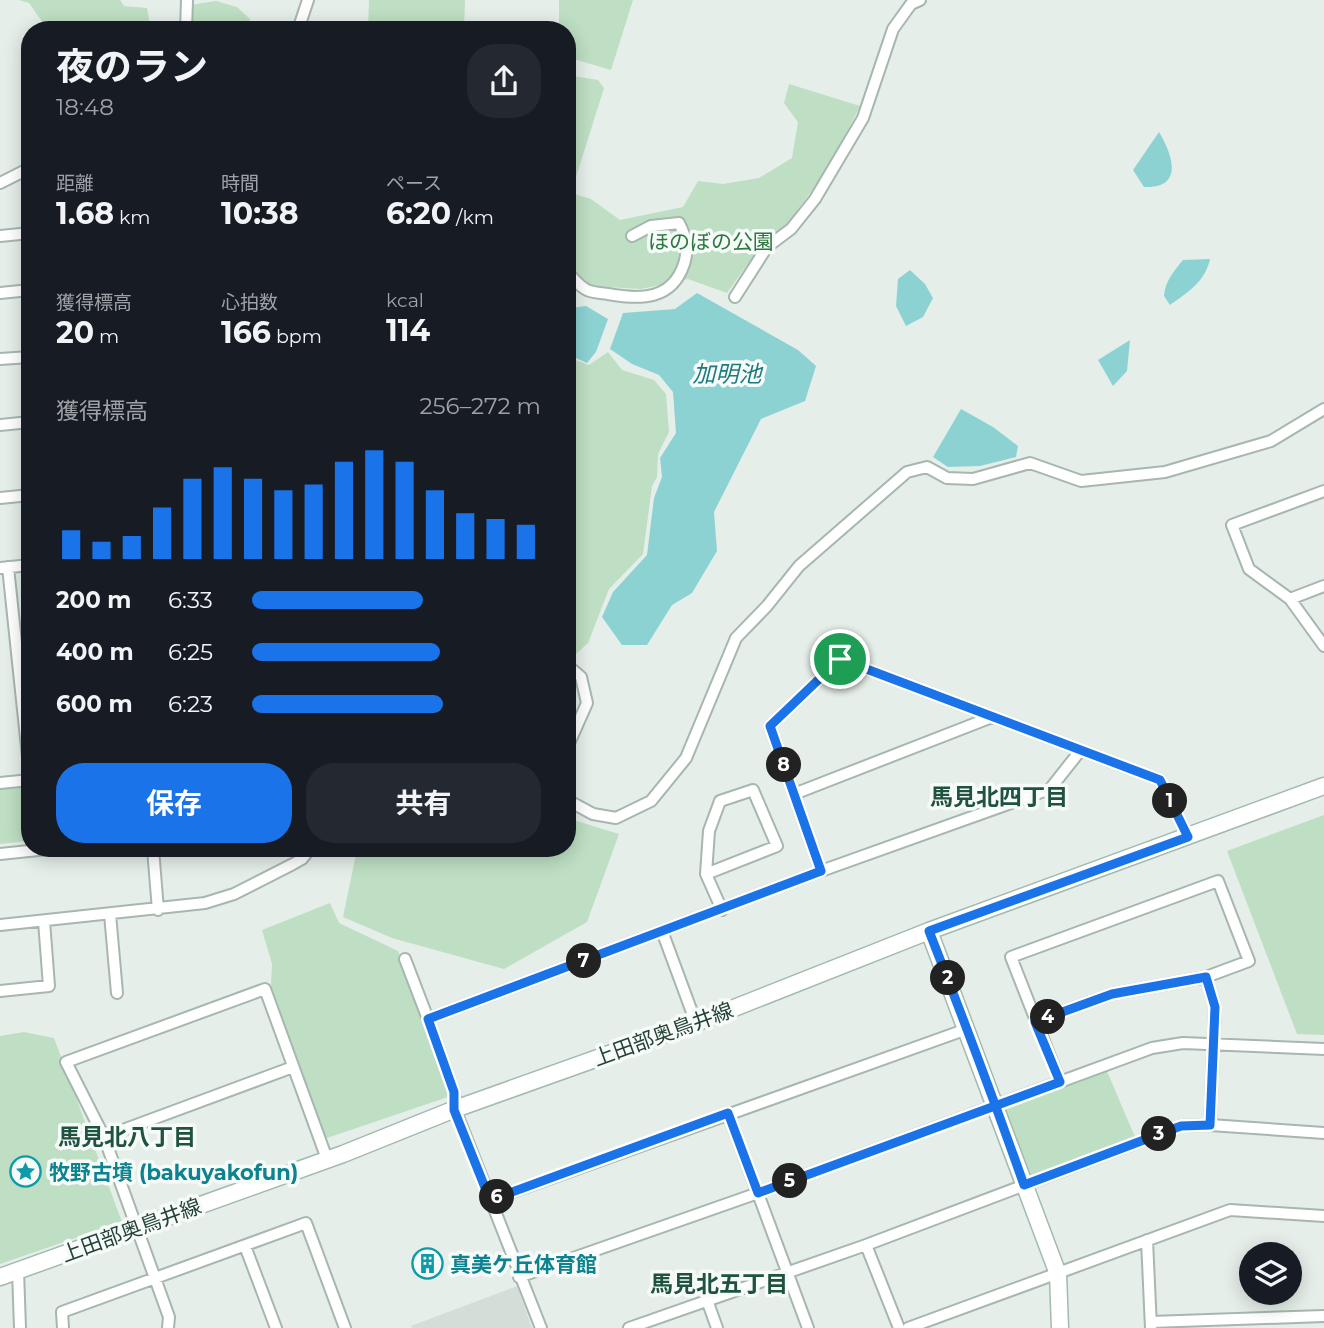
<!DOCTYPE html>
<html lang="ja">
<meta charset="utf-8">
<style>
:root{--surface:#171b24;--page:#242831;--text:#f1f3f6;--muted:#9ea1a6;--accent:#1a73e8}
body{margin:0;font-family:Montserrat,"Noto Sans JP",sans-serif;background:var(--page);color:var(--text);height:100vh;display:flex;flex-direction:column;font-size:26px;white-space:nowrap}
*{box-sizing:border-box;margin:0}
p{font-size:23px;color:var(--muted)}
.icon{flex:none;width:38px;height:38px;fill:none;stroke:currentColor;stroke-width:2;stroke-linecap:round;stroke-linejoin:round}
.map{position:relative;flex:1;overflow:hidden}
.sheet{position:absolute;left:21px;top:21px;width:555px;height:836px;display:flex;flex-direction:column;background:var(--surface);border-radius:28px;box-shadow:0 4px 18px #0003}
.sheet>*{flex:none}
.fabs{position:absolute;left:1239px;top:1242px;display:grid;gap:14px}
.fabs a{display:grid;place-items:center;width:63px;height:63px;border-radius:50%;background:var(--surface);box-shadow:0 4px 18px #0003;font-size:35px}
.pin{position:absolute;display:grid;place-items:center;width:60px;height:60px;color:#fff;margin:-30px;border:4px solid #fff;border-radius:50%;box-shadow:0 2px 7px #0007}
.km{position:absolute;width:35px;height:35px;margin:-18px;border-radius:50%;background:#222;color:#fff;font-size:19px;line-height:35px;text-align:center}
.round{display:grid;place-items:center;flex:none;width:74px;height:74px;border-radius:28px;background:var(--page)}
.headline{display:flex;align-items:center;justify-content:space-between;height:119px;padding:0 35px}
h1{font-size:38px;font-weight:700;line-height:52px}
.stats{display:grid;grid-template-columns:repeat(3,1fr);gap:10px;height:119px;padding:7px 35px}
.stats div{display:grid;align-content:center}
.stats b{font-size:30px;font-weight:700}
.stats small{font-size:19px;font-weight:400}
.stats p{font-size:19px}
.chart{height:196px;padding:14px 35px}
.chart p{display:flex;justify-content:space-between}
.chart svg{width:100%;height:126px;margin-top:7px;stroke:var(--accent);stroke-width:6}
.cta{display:flex;gap:14px;margin-top:auto;padding:14px 35px}
.cta a{flex:1;height:80px;border-radius:28px;background:var(--accent);color:#fff;font-size:28px;font-weight:700;line-height:80px;text-align:center}
.cta a+a{background:var(--page);color:var(--text)}
ul{padding:0 35px;list-style:none;font-size:23px}
li{display:grid;grid-template-columns:112px 84px 1fr;align-items:center;height:52px}
li i{height:18px;border-radius:9px;background:var(--accent)}
.map>svg:first-child{display:block}
</style>
<div class="map">
<svg width="1324" height="1328" viewBox="0 0 1324 1328">
<rect width="100%" height="100%" fill="#e5eee9"/>
<path fill="#d3ded8" d="M 517,1286 L 532,1328 L 412,1328 L 411,1326 Z"/>
<path fill="#bedfc3" d="M 19,0 L 120,0 L 124,6 L 147,8 L 151,30 L 48,30 L 29,3 Z
M 369,0 L 465,0 L 464,30 L 368,30 Z
M 559,0 L 633,0 L 611,70 L 567,57 L 567,30 L 559,30 Z
M 216,1 L 237,7 L 250,19 L 248,30 L 153,30 L 178,26 L 184,6 Z
M 567,75 L 598,80 L 604,88 L 571,193 L 591,199 L 620,220 L 683,207 L 698,181 L 723,184 L 759,178 L 792,158 L 798,122 L 784,103 L 789,84 L 860,106 L 828,169 L 786,225 L 752,258 L 727,293 L 688,279 L 641,289 L 591,286 L 567,265 Z
M 608,352 L 622,370 L 654,380 L 666,394 L 669,432 L 658,454 L 657,477 L 652,486 L 643,554 L 609,589 L 588,643 L 576,654 L 567,650 L 567,357 L 589,365 Z
M 30,785 L 30,841 L 0,844 L 0,788 Z
M 1324,815 L 1324,1035 L 1297,1034 L 1227,851 Z
M 567,818 L 619,834 L 587,922 L 504,969 L 392,938 L 343,917 L 357,849 L 567,849 Z
M 330,903 L 339,923 L 398,951 L 451,1096 L 324,1139 L 271,985 L 272,964 L 262,930 Z
M 24,1032 L 54,1038 L 122,1222 L 0,1264 L 0,1036 Z
M 1106,1069 L 1135,1137 L 1029,1177 L 1004,1107 Z"/>
<path fill="#8dd2d3" d="M 1159,132 C 1173,155 1184,189 1144,187 L 1133,170 Z
M 1210,259 C 1205,282 1188,292 1170,305 L 1164,296 C 1165,281 1174,271 1183,260 Z
M 910,270 L 925,284 L 933,298 L 923,317 L 906,326 L 896,306 L 898,279 Z
M 697,293 L 798,350 L 816,366 L 805,401 L 761,419 L 714,512 L 717,551 L 692,593 L 672,605 L 647,645 L 622,645 L 602,617 L 613,592 L 647,555 L 654,498 L 662,477 L 660,458 L 676,433 L 673,392 L 659,375 L 632,364 L 610,349 L 623,313 L 675,309 Z
M 567,306 L 571,308 L 586,306 L 608,319 L 596,352 L 587,363 L 567,354 Z
M 1130,340 L 1127,371 L 1113,386 L 1098,360 Z
M 961,409 L 993,427 L 1018,446 L 1016,457 L 980,466 L 948,467 L 933,457 Z"/>
<g fill="none" stroke-linecap="round" stroke-linejoin="round">
<defs>
<path id="street" d="M 186,30 L 187,0
M 298,30 L 308,0
M 0,183 L 30,168
M 0,236 L 30,233
M 567,272 C 573,278 580,287 587,290 C 593,293 602,293 608,294 C 641,300 672,300 684,264 C 689,248 686,237 679,223 L 651,226 L 632,236
M 0,293 L 30,290
M 735,297 L 767,247 L 791,229 L 815,199 L 863,118 L 893,29 L 911,4 L 920,0
M 0,359 L 30,357
M 0,425 L 30,422
M 1324,491 L 1232,525 L 1249,569 L 1290,599 L 1324,646
M 0,498 L 30,495
M 8,567 L 30,776
M 0,568 L 30,565
M 1290,599 L 1324,586
M 567,665 L 581,677 L 587,703 L 567,748
M 0,783 L 30,780
M 794,794 L 992,717
M 567,800 L 593,814 L 616,818 L 651,801 L 686,758 L 736,638 L 767,606 L 799,566 L 907,472 L 927,467 L 947,478 L 973,479 L 1030,463 L 1081,481 L 1165,472 L 1271,441 L 1324,409
M 153,849 L 158,910
M 0,854 L 48,849
M 821,871 L 770,726 L 840,659 L 1160,780 L 1188,837
M 706,874 L 777,846 L 753,790 L 720,801 L 709,831 L 706,874 L 722,910
M 110,914 L 117,993
M 0,925 L 205,903 L 234,894 L 293,864 L 302,859 L 310,849
M 662,931 L 696,1023
M 405,959 L 428,1019
M 1206,977 L 1215,1007 L 1210,1125
M 0,991 L 49,986 L 44,921
M 1035,1022 L 1112,994 L 1206,977 L 1249,961 L 1218,881 L 1011,957 L 1060,1082
M 728,1113 L 808,1328
M 104,1137 L 293,1067
M 490,1200 L 967,1029
M 1147,1240 L 1151,1328
M 866,1245 L 899,1328
M 245,1246 L 276,1328
M 18,1271 L 20,1328
M 519,1277 L 758,1193 L 1152,1048 L 1183,1043 L 1324,1049
M 707,1300 L 717,1328
M 1151,1322 L 1324,1316
M 63,1328 L 62,1312 L 306,1223 L 345,1328
M 168,1328 L 169,1317 L 104,1137 L 66,1062 L 265,989 L 327,1159
M 541,1328 L 455,1109 L 454,1092 L 428,1019 L 821,871 L 1050,789 L 1080,751
M 629,1328 L 866,1245 L 1181,1126 L 1210,1125 L 1324,1133
M 908,1328 L 1230,1210 L 1324,1216"/>
<path id="secondary" d="M 929,931 L 1058,1274 L 1060,1328
M 0,1277 L 343,1154 L 455,1109 L 696,1023 L 929,931 L 1324,786"/>
</defs>
<use href="#street" stroke="#a7b7af" stroke-width="14"/>
<use href="#secondary" stroke="#a3baaf" stroke-width="19"/>
<use href="#street" stroke="#fff" stroke-width="10"/>
<use href="#secondary" stroke="#fff" stroke-width="16"/>
</g>
<g fill="none" stroke-linecap="round" stroke-linejoin="round">
<defs>
<path id="route" d="M 840,659 L 1160,780 L 1188,837 L 929,931 C 962,1015 994,1100 1024,1185 L 1181,1126 L 1210,1125 L 1215,1007 L 1206,977 L 1112,994 L 1035,1022 L 1060,1082 L 758,1193 L 728,1113 L 490,1200 L 454,1110 L 454,1092 L 428,1019 L 821,871 L 770,726 L 840,659"/>
</defs>
<use href="#route" stroke="#fff" stroke-width="14"/>
<use href="#route" stroke="#1a73e8" stroke-width="9"/>
</g>
<defs>
<symbol id="sight-ring" viewBox="-11 -11 22 22"><circle r="9.5" fill="#f6faf8" stroke="#0f9aa8" stroke-width="1.5"/><path d="M0-6L1.8-2.2L6-1.7L2.9 1.2L3.7 5.4L0 3.3L-3.7 5.4L-2.9 1.2L-6-1.7L-1.8-2.2Z" fill="#0f9aa8"/></symbol>
<symbol id="building-ring" viewBox="-11 -11 22 22"><circle r="9.5" fill="#f6faf8" stroke="#0f9aa8" stroke-width="1.5"/><path d="M-4-6H4V6H1V3H-1V6H-4ZM-2.5-4.3h1.7v1.8h-1.7ZM.8-4.3h1.7v1.8H.8ZM-2.5-1h1.7V.8h-1.7ZM.8-1h1.7V.8H.8Z" fill="#0f9aa8"/></symbol>
</defs>
<g fill-rule="evenodd">
<use href="#sight-ring" x="8" y="1154" width="35" height="35"/>
<use href="#building-ring" x="410" y="1246" width="35" height="35"/>
</g>
<g text-anchor="middle" dominant-baseline="central" stroke-width="7" stroke-linejoin="round" paint-order="stroke">
<g font-size="21" fill="#2d7840" stroke="#f6faf8">
<text x="711" y="241">ほのぼの公園</text>
</g>
<g font-size="21" fill="#244135" stroke="#f6faf8">
<text transform="translate(663 1034) rotate(-20)">上田部奥鳥井線</text>
<text transform="translate(131 1230) rotate(-20)">上田部奥鳥井線</text>
</g>
<g font-size="21" font-weight="bold" fill="#0d838f" stroke="#f6faf8" text-anchor="start">
<text x="49" y="1172">牧野古墳 (bakuyakofun)</text>
<text x="450" y="1264">真美ケ丘体育館</text>
</g>
<g font-size="23" font-style="italic" fill="#1d7b7e" stroke="#f6faf8">
<text x="727" y="374">加明池</text>
</g>
<g font-size="23" font-weight="bold" fill="#1f533f" stroke="#f6faf8">
<text x="999" y="797">馬見北四丁目</text>
<text x="127" y="1137">馬見北八丁目</text>
<text x="719" y="1284">馬見北五丁目</text>
</g>
</g>
</svg>
<div class="fabs">
<a><svg class="icon" aria-label="layers" viewBox="0 0 24 24"><path d="M12 4l9 5-9 5-9-5zM3 14l9 5 9-5"/></svg></a>
</div>
<div class="pin" style="left:840px;top:659px;background:#1e9e55"><svg class="icon" aria-label="arrive" viewBox="0 0 24 24"><path d="M6 21V4h12l-3 4 3 4H6"/></svg></div>
<b class="km" style="left:1170px;top:801px">1</b>
<b class="km" style="left:948px;top:978px">2</b>
<b class="km" style="left:1159px;top:1134px">3</b>
<b class="km" style="left:1048px;top:1017px">4</b>
<b class="km" style="left:790px;top:1181px">5</b>
<b class="km" style="left:497px;top:1197px">6</b>
<b class="km" style="left:584px;top:961px">7</b>
<b class="km" style="left:784px;top:765px">8</b>
<section class="sheet">
<div class="headline"><div><h1>夜のラン</h1><p>18:48</p></div><a class="round"><svg class="icon" aria-label="share" viewBox="0 0 24 24"><path d="M12 15V3M7 8l5-5 5 5M5 13v7h14v-7"/></svg></a></div>
<div class="stats">
<div><p>距離</p><b>1.68<small> km</small></b></div>
<div><p>時間</p><b>10:38</b></div>
<div><p>ペース</p><b>6:20<small> /km</small></b></div>
</div>
<div class="stats">
<div><p>獲得標高</p><b>20<small> m</small></b></div>
<div><p>心拍数</p><b>166<small> bpm</small></b></div>
<div><p>kcal</p><b>114</b></div>
</div>
<div class="chart"><p><span>獲得標高</span>256–272 m</p>
<svg viewBox="0 0 160 44" preserveAspectRatio="none"><path d="M5 44V34M15 44V38M25 44V36M35 44V26M45 44V16M55 44V12M65 44V16M75 44V20M85 44V18M95 44V10M105 44V6M115 44V10M125 44V20M135 44V28M145 44V30M155 44V32"/></svg>
</div>
<ul>
<li><b>200 m</b>6:33<i style="width:59%"></i></li>
<li><b>400 m</b>6:25<i style="width:65%"></i></li>
<li><b>600 m</b>6:23<i style="width:66%"></i></li>
</ul>
<div class="cta"><a>保存</a><a>共有</a></div>
</section>
</div>
